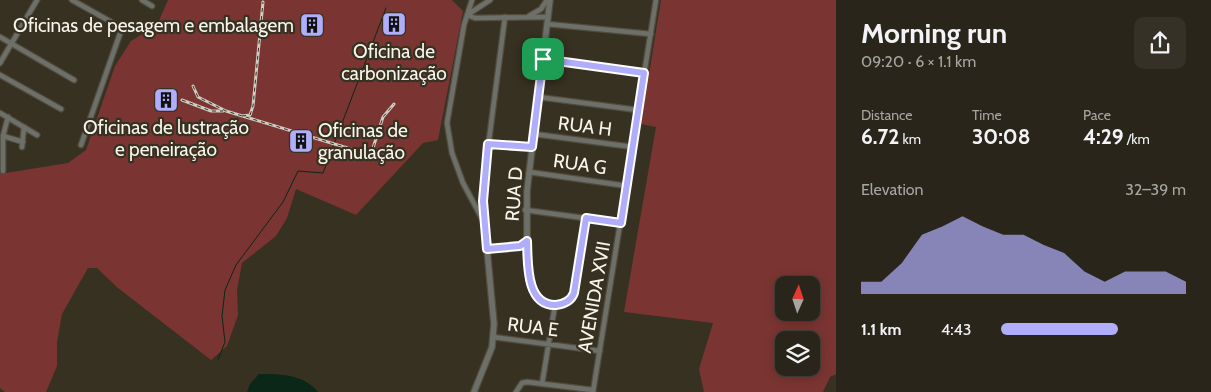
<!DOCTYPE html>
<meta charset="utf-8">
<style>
:root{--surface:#29251a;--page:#353127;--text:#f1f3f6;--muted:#a5a5a2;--line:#454239;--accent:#b0aefa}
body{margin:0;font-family:Cabin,sans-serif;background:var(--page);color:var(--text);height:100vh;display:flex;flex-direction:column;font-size:19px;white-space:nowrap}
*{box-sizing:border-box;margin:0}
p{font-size:16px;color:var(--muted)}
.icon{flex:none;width:28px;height:28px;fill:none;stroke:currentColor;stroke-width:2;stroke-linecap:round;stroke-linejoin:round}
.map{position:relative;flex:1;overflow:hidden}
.drawer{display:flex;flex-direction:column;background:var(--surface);width:375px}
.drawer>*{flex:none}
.needle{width:32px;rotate:3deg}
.buttons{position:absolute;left:775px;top:276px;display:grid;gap:10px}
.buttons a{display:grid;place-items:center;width:45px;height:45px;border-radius:10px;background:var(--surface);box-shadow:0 2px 12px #0003,0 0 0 1px var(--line);font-size:25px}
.pin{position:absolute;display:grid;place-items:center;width:42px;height:42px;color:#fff;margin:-21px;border-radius:10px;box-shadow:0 2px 8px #0006}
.round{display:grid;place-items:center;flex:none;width:52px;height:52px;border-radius:10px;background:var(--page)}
.headline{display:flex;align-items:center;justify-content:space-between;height:85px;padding:0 25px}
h1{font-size:28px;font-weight:700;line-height:38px}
.metrics{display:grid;grid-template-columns:repeat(3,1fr);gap:8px;height:85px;padding:5px 25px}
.metrics div{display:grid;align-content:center}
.metrics b{font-size:21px;font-weight:700}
.metrics small{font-size:14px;font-weight:400}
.metrics p{font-size:14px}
.chart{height:140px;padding:10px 25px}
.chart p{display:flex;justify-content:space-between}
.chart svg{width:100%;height:90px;margin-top:5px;fill:var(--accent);opacity:.7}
ul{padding:0 25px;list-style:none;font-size:16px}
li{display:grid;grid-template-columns:80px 60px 1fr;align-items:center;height:38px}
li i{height:12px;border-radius:6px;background:var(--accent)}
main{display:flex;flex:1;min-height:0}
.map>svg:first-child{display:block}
</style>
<main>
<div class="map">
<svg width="836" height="392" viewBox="0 0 836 392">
<rect width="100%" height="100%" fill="#373122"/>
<path fill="#7a3532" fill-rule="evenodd" d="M 168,0 L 452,0 L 463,11 L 438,140 L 423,143 L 356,215 L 296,189 L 287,218 L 276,236 L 242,263 L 237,290 L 238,315 L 227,346 L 211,360 L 118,288 L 97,268 L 88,268 L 62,314 L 57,342 L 57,366 L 46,392 L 5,392 L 0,388 L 0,174 L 68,163 L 86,150 L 115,66 L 131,41 L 157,25 Z
M 661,0 L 836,0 L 836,374 L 830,377 L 823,392 L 704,392 L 699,369 L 713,323 L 624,312 L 656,127 L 641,124 ZM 784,285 L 811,285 L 811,312 L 784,312 ZM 784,340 L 811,340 L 811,368 L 784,368 Z"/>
<path fill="#0a2717" d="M 259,374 C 280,374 303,374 318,392 L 247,392 L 250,384 Z"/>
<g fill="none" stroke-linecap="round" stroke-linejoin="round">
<path stroke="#0a2717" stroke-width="1" d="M 218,360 L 225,342 L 222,316 L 225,290 L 236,265 L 283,202 L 298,171 L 323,173 L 386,8"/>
<defs>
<path id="minor" d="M 72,0 L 122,28 L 81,145
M 142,0 L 152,6
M 472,0 L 464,25 L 447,123 L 452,153 L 463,183 L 485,224
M 467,15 L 475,18 L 548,17
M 467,15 L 490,0
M 529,16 L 541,9 L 547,0
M 547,24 L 651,34
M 0,37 L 74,80
M 543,59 L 644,73
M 0,63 L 37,0
M 0,75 L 61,109
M 538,97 L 638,110
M 0,113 L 37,135
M 534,134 L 633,147
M 3,136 L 23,142
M 489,145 L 532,147
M 22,147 L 24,127
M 3,171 L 3,136 L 8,117
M 529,172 L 627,186
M 525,210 L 621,223
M 527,241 C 528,261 525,306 556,305 C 565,304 571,301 575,293 L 586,218
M 487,249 L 483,201 L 486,163 L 505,17
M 493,337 L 600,351
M 542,384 L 555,305
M 516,392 L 522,383 L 527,382 L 593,390
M 593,392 L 656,0"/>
<path id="tertiary" d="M 474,392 L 492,347 L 494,324 L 487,249 L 520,246 L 527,241 L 527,191 L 550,0"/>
</defs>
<use href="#minor" stroke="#524c3e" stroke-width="7"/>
<use href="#tertiary" stroke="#524c3e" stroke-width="8"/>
<use href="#minor" stroke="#6d7069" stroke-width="4.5"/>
<use href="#tertiary" stroke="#6d7069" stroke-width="5.5"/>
<defs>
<path id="rail" d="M 193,86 L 198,97 L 226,111 L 364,153 L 372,151 L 383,117 L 394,104
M 182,100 L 211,111 L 223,111
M 242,116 L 250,115 L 253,106 L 263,2"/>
</defs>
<use href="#rail" stroke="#cfccc1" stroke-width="3"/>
<use href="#rail" stroke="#373122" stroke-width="1" stroke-dasharray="4" stroke-linecap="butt"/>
</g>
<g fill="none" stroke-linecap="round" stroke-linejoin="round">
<defs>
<path id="route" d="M 543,59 L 644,73 L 621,223 L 586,218 L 574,293 C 571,301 564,304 556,305 C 525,306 528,261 527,241 L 520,246 L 487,249 L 483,201 L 488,144 L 532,147 Z"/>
</defs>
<use href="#route" stroke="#fff" stroke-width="10"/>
<use href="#route" stroke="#b0aefa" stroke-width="6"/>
</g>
<defs>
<symbol id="building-square" viewBox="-11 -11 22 22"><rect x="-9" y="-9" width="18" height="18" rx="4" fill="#b0aefa" stroke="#373122"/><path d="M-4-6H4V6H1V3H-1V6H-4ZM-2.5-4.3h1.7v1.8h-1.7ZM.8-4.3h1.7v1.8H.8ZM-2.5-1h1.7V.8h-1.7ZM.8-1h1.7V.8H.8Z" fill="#111"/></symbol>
</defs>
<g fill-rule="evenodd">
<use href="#building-square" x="380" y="10" width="28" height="28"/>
<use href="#building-square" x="298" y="11" width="28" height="28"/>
<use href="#building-square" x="152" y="86" width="28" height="28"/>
<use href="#building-square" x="287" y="127" width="28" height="28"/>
</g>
<g text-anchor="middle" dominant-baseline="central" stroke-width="4.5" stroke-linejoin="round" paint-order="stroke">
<g font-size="19" fill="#f8f5eb" stroke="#373122">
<text x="294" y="25" text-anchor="end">Oficinas de pesagem e embalagem</text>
<text x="394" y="51">Oficina de<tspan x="394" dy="22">carbonização</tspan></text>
<text x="166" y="127">Oficinas de lustração<tspan x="166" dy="22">e peneiração</tspan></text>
<text x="318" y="130" text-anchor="start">Oficinas de<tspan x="318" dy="22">granulação</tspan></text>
</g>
<g font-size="19" fill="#f8f5eb" stroke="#373122">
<text transform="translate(585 126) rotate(7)">RUA H</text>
<text transform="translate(580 164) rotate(8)">RUA G</text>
<text transform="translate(514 194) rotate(-86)">RUA D</text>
<text transform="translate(594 297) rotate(-80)">AVENIDA XVII</text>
<text transform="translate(533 327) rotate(7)">RUA E</text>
</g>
</g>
</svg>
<div class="buttons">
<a><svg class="needle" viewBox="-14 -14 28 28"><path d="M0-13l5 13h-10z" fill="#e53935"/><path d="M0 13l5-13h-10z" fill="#a5a5a2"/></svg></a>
<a><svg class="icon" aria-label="layers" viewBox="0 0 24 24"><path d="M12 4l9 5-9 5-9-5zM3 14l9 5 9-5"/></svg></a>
</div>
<div class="pin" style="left:543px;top:59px;background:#1e9e55"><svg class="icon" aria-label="arrive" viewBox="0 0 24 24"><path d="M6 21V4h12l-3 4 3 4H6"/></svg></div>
</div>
<section class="drawer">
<div class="headline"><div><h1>Morning run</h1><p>09:20 · 6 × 1.1 km</p></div><a class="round"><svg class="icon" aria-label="share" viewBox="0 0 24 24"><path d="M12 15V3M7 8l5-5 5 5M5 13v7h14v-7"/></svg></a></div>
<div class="metrics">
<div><p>Distance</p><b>6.72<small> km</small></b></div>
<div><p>Time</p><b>30:08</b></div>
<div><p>Pace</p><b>4:29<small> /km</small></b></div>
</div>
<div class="chart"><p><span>Elevation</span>32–39 m</p>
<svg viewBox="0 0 160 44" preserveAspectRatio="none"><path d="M0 44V38L10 38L20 29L30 15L40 11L50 6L60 11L70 15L80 15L90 20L100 24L110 33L120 38L130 33L140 33L150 33L160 38V44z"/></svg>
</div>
<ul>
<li><b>1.1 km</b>4:43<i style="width:63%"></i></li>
</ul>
</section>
</main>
